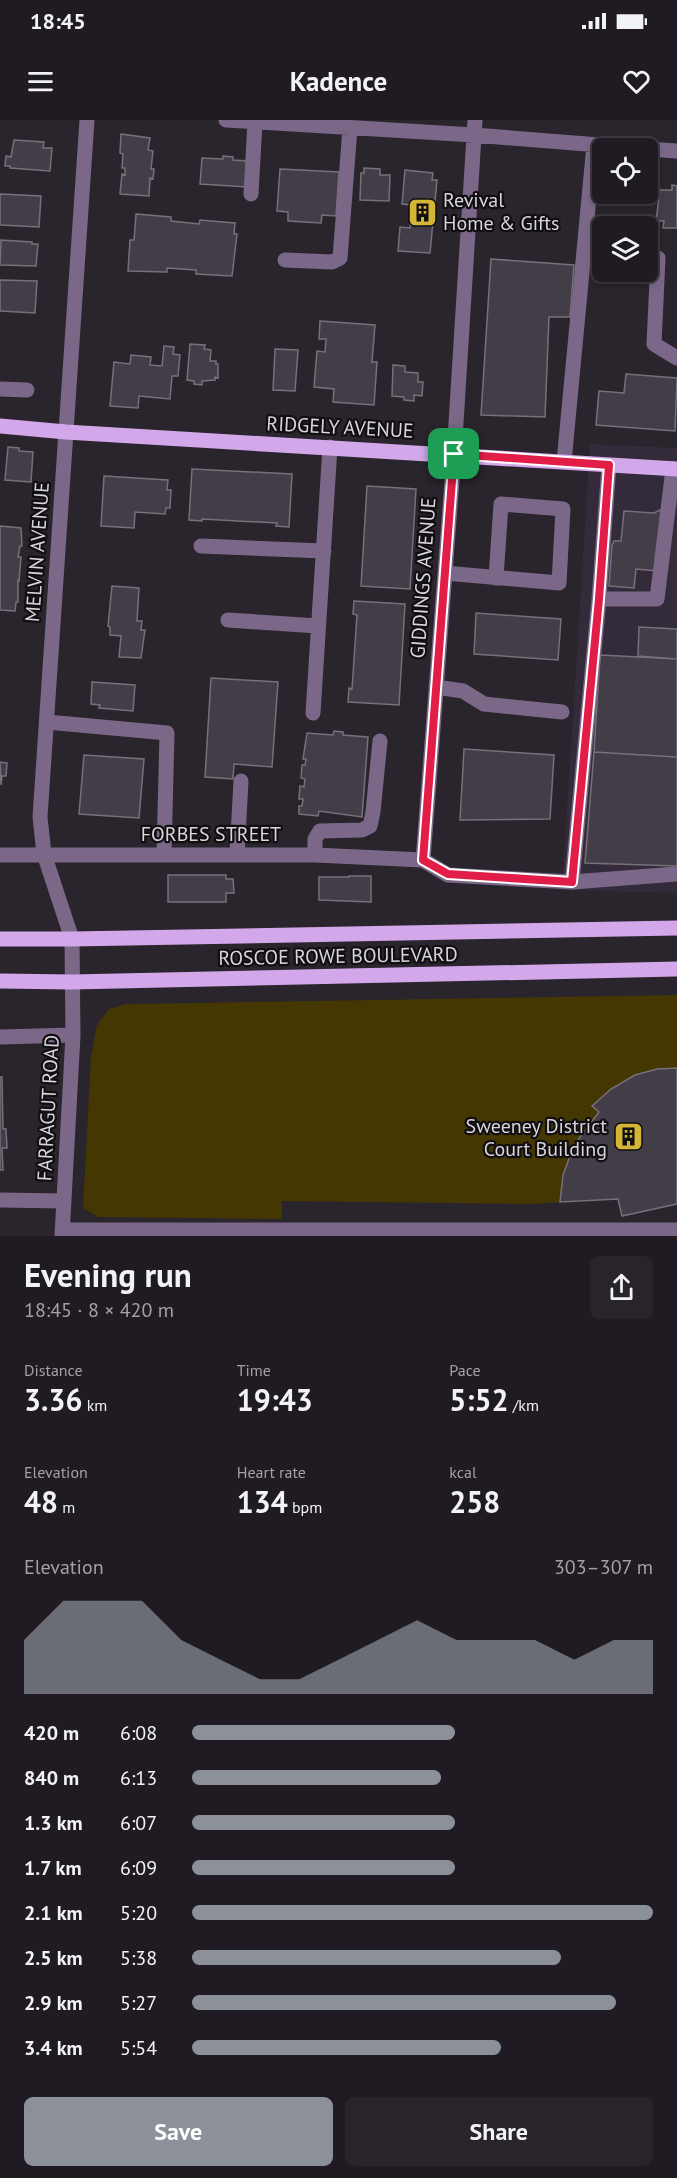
<!DOCTYPE html>
<meta charset="utf-8">
<style>
:root{--surface:#201b22;--page:#28242a;--text:#f1f3f6;--muted:#a2a1a5;--line:#3d3940;--accent:#8c9099}
body{margin:0;font-family:"PT Sans",sans-serif;background:var(--page);color:var(--text);height:100vh;display:flex;flex-direction:column;font-size:22px;white-space:nowrap}
*{box-sizing:border-box;margin:0}
p{font-size:20px;color:var(--muted)}
.icon{flex:none;width:33px;height:33px;fill:none;stroke:currentColor;stroke-width:2;stroke-linecap:round;stroke-linejoin:round}
.map{position:relative;height:1116px;overflow:hidden}
.side{display:flex;flex-direction:column;background:var(--surface);flex:1}
.side>*{flex:none}
.tools{position:absolute;left:592px;top:18px;display:grid;gap:12px}
.tools a{display:grid;place-items:center;width:66px;height:66px;border-radius:9px;background:var(--surface);box-shadow:0 3px 9px #0003,0 0 0 2px var(--line);font-size:30px}
.pin{position:absolute;display:grid;place-items:center;width:51px;height:51px;color:#fff;margin:-26px;border-radius:12px;box-shadow:0 3px 9px #0006}
.round{display:grid;place-items:center;flex:none;width:63px;height:63px;border-radius:9px;background:var(--page)}
.overview{display:flex;align-items:center;justify-content:space-between;height:102px;padding:0 24px}
h1{font-size:33px;font-weight:600;line-height:45px}
.stats{display:grid;grid-template-columns:repeat(3,1fr);gap:9px;height:102px;padding:6px 24px}
.stats div{display:grid;align-content:center}
.stats b{font-size:30px;font-weight:600}
.stats small{font-size:16px;font-weight:400}
.stats p{font-size:16px}
.chart{height:168px;padding:12px 24px}
.chart p{display:flex;justify-content:space-between}
.chart svg{width:100%;height:108px;margin-top:6px;fill:var(--accent);opacity:.7}
.primary-button{display:flex;gap:12px;margin-top:auto;padding:12px 24px}
.primary-button a{flex:1;height:69px;border-radius:9px;background:var(--accent);color:#fff;font-size:24px;font-weight:600;line-height:69px;text-align:center}
.primary-button a+a{background:var(--page);color:var(--text)}
ul{padding:0 24px;list-style:none;font-size:20px}
li{display:grid;grid-template-columns:96px 72px 1fr;align-items:center;height:45px}
li i{height:15px;border-radius:8px;background:var(--accent)}
.status{display:flex;justify-content:space-between;align-items:center;height:42px;padding:0 30px;background:var(--surface);direction:ltr}
.status svg{height:16px;fill:currentColor}
header{display:flex;justify-content:space-between;align-items:center;height:78px;padding:0 24px;background:var(--surface);font-size:27px;font-weight:600}
.map>svg:first-child{display:block}
</style>
<div class="status"><b>18:45</b><svg viewBox="0 0 49 12"><path d="M0 12V9h3v3zM5 12V6h3v6zM10 12V3h3v9zM15 12V0h3v12zM26 1h20v11H26zM47 4h2v5h-2z"/></svg></div>
<header><svg class="icon" aria-label="menu" viewBox="0 0 24 24"><path d="M4 6h16M4 12h16M4 18h16"/></svg>Kadence<svg class="icon" aria-label="heart" viewBox="0 0 24 24"><path d="M12 20l-8-8c-3-5 5-10 8-4 3-6 11-1 8 4z"/></svg></header>
<div class="map">
<svg width="677" height="1116" viewBox="0 0 677 1116">
<rect width="100%" height="100%" fill="#2a242d"/>
<path fill="#332b39" d="M 590,324 L 677,328 L 677,773 L 562,770 Z"/>
<path fill="#443701" d="M 677,875 L 677,948 C 636,951 623,959 593,985 L 599,992 C 572,1023 565,1041 560,1082 L 534,1084 L 282,1081 L 282,1099 L 98,1097 L 83,1088 L 91,937 L 97,905 L 109,889 L 126,884 Z"/>
<path fill="#433d47" stroke="#77707b" stroke-width="1.5" d="M 121,14 L 150,18 L 148,30 L 153,31 L 151,49 L 154,49 L 153,59 L 150,58 L 149,76 L 120,74 L 122,54 L 125,55 L 125,48 L 122,48 L 123,34 L 120,33 Z
M 14,20 L 44,22 L 43,28 L 52,28 L 50,51 L 10,48 L 10,46 L 5,46 L 6,36 L 11,37 Z
M 223,36 L 233,37 L 233,40 L 248,41 L 247,67 L 200,64 L 202,38 L 223,39 Z
M 364,48 L 380,49 L 380,55 L 390,55 L 389,81 L 360,80 L 361,53 L 364,53 Z
M 280,49 L 339,52 L 336,96 L 322,95 L 321,103 L 288,101 L 288,92 L 277,91 Z
M 405,50 L 433,53 L 432,60 L 437,60 L 430,133 L 398,131 L 400,107 L 410,108 L 412,85 L 402,84 Z
M 672,65 L 677,66 L 677,108 L 663,108 L 664,101 L 656,101 L 660,70 L 672,70 Z
M 0,74 L 41,76 L 39,107 L 0,105 Z
M 136,94 L 171,97 L 171,101 L 199,104 L 200,100 L 235,103 L 234,114 L 237,114 L 232,156 L 196,154 L 196,150 L 167,148 L 167,152 L 128,151 L 130,120 L 134,120 Z
M 1,120 L 32,122 L 32,124 L 38,124 L 36,146 L 0,145 Z
M 491,139 L 574,145 L 570,197 L 549,197 L 545,297 L 481,295 Z
M 0,160 L 37,161 L 35,193 L 0,191 Z
M 320,201 L 375,205 L 372,242 L 377,242 L 374,285 L 333,282 L 334,269 L 314,267 L 317,231 L 325,232 L 326,219 L 319,219 Z
M 190,224 L 205,225 L 204,229 L 211,230 L 210,241 L 216,241 L 216,244 L 218,244 L 218,258 L 215,257 L 215,260 L 202,261 L 202,265 L 194,264 L 194,261 L 187,260 Z
M 164,226 L 174,227 L 173,234 L 180,235 L 178,256 L 172,256 L 170,279 L 139,276 L 138,288 L 110,286 L 114,242 L 130,244 L 131,235 L 151,237 L 150,245 L 162,246 Z
M 275,229 L 298,230 L 295,271 L 273,270 Z
M 393,245 L 405,246 L 405,252 L 418,253 L 418,262 L 423,262 L 422,276 L 414,275 L 414,281 L 404,280 L 404,277 L 392,276 Z
M 626,254 L 677,258 L 675,311 L 596,305 L 599,271 L 624,273 Z
M 8,327 L 19,328 L 19,331 L 33,332 L 31,362 L 5,360 Z
M 192,349 L 292,354 L 289,407 L 276,406 L 277,403 L 202,399 L 202,401 L 189,400 Z
M 104,356 L 168,360 L 167,370 L 171,370 L 170,388 L 166,388 L 165,394 L 135,392 L 134,408 L 101,406 Z
M 367,366 L 416,369 L 410,469 L 361,466 Z
M 660,390 L 666,397 L 657,451 L 636,449 L 634,468 L 609,466 L 612,425 L 614,421 L 621,421 L 624,391 L 654,393 Z
M 0,406 L 21,408 L 22,426 L 20,426 L 18,437 L 21,437 L 19,461 L 18,460 L 18,482 L 16,482 L 15,491 L 0,490 Z
M 112,466 L 139,468 L 137,501 L 142,501 L 141,510 L 145,510 L 141,538 L 119,537 L 121,516 L 110,515 L 110,507 L 108,506 Z
M 354,481 L 405,484 L 399,585 L 348,582 L 349,568 L 352,569 L 357,495 L 353,494 Z
M 476,493 L 561,499 L 558,540 L 474,534 Z
M 639,507 L 677,509 L 677,539 L 638,536 Z
M 600,535 L 677,539 L 677,637 L 594,632 Z
M 211,558 L 278,562 L 272,647 L 234,644 L 233,659 L 205,657 Z
M 92,562 L 135,565 L 133,591 L 99,588 L 100,585 L 91,584 Z
M 334,611 L 343,612 L 343,615 L 368,617 L 362,697 L 319,691 L 318,696 L 299,694 L 299,686 L 302,686 L 303,679 L 299,679 L 300,666 L 304,667 L 305,659 L 301,658 L 302,645 L 305,645 L 306,639 L 303,639 L 307,613 L 333,615 Z
M 464,629 L 554,635 L 550,699 L 460,700 Z
M 594,632 L 677,637 L 677,746 L 585,743 Z
M 84,635 L 144,639 L 139,698 L 79,694 Z
M 0,642 L 7,643 L 6,656 L 2,656 L 1,665 Z
M 168,755 L 226,755 L 226,759 L 233,759 L 234,773 L 226,773 L 226,782 L 168,782 Z
M 349,756 L 371,756 L 371,782 L 319,780 L 319,757 L 349,757 Z
M 677,948 L 677,1084 L 622,1096 L 618,1079 L 560,1082 L 563,1055 L 574,1025 L 599,992 L 592,986 L 611,969 L 635,955 L 657,949 Z
M 0,957 L 2,957 L 3,1009 L 6,1009 L 7,1028 L 2,1028 L 3,1050 L 0,1050 Z"/>
<g fill="none" stroke-linecap="round" stroke-linejoin="round">
<path stroke="#7b6888" stroke-width="15" d="M 226,0 L 474,15 L 637,28
M 648,29 L 677,31
M 251,74 L 255,2
M 658,138 L 654,224 L 677,238
M 285,140 L 332,142 L 340,138 L 350,8
M 0,269 L 27,270
M 564,342 L 594,25
M 201,426 L 324,431
M 445,453 L 559,463 L 563,389 L 501,384 L 496,458
M 599,479 L 657,479 L 673,349
M 228,500 L 318,506
M 436,567 L 463,571 L 484,584 L 562,592
M 313,593 L 330,327
M 47,602 L 167,613 L 164,734
M 0,735 L 315,735 L 423,740 L 448,755 L 572,762 L 677,754
M 237,735 L 241,661
M 315,735 L 315,719 L 320,711 L 362,710 L 370,706 L 373,692 L 380,621
M 423,740 L 454,335 L 475,0
M 572,762 L 599,479 L 609,345
M 0,917 L 73,915
M 0,1080 L 64,1081
M 62,1110 L 677,1110
M 62,1116 L 73,915 L 72,819 L 44,734 L 40,697 L 87,0"/>
<path stroke="#d2a8eb" stroke-width="15" d="M 0,306 L 66,312 L 677,349
M 0,819 L 72,819 L 677,808
M 0,861 L 72,862 L 677,849"/>
</g>
<g fill="none" stroke-linecap="round" stroke-linejoin="round">
<defs>
<path id="route" d="M 454,334 L 609,345 L 599,479 L 572,762 L 448,754 L 423,740 Z"/>
</defs>
<use href="#route" stroke="#fff" stroke-width="12"/>
<use href="#route" stroke="#e11d48" stroke-width="8"/>
</g>
<defs>
<symbol id="building-square" viewBox="-11 -11 22 22"><rect x="-9" y="-9" width="18" height="18" rx="4" fill="#d5b535" stroke="#110e12"/><path d="M-4-6H4V6H1V3H-1V6H-4ZM-2.5-4.3h1.7v1.8h-1.7ZM.8-4.3h1.7v1.8H.8ZM-2.5-1h1.7V.8h-1.7ZM.8-1h1.7V.8H.8Z" fill="#111"/></symbol>
</defs>
<g fill-rule="evenodd">
<use href="#building-square" x="406" y="76" width="33" height="33"/>
<use href="#building-square" x="612" y="1000" width="33" height="33"/>
</g>
<g text-anchor="middle" dominant-baseline="central" stroke-width="4.5" stroke-linejoin="round" paint-order="stroke">
<g font-size="20" fill="#d8d5db" stroke="#110e12" text-anchor="start">
<text x="443" y="80">Revival<tspan x="443" dy="23">Home &amp; Gifts</tspan></text>
<text x="607" y="1006" text-anchor="end">Sweeney District<tspan x="607" dy="23">Court Building</tspan></text>
</g>
<g font-size="20" fill="#d8d5db" stroke="#110e12">
<text transform="translate(340 307) rotate(3)">RIDGELY AVENUE</text>
<text transform="translate(37 432) rotate(-86)">MELVIN AVENUE</text>
<text transform="translate(423 458) rotate(-86)">GIDDINGS AVENUE</text>
<text x="211" y="714">FORBES STREET</text>
<text transform="translate(338 836) rotate(-1)">ROSCOE ROWE BOULEVARD</text>
<text transform="translate(48 988) rotate(-87)">FARRAGUT ROAD</text>
</g>
</g>
</svg>
<div class="tools">
<a><svg class="icon" aria-label="locate" viewBox="0 0 24 24"><circle cx="12" cy="12" r="6"/><path d="M12 2v4M12 18v4M2 12h4M18 12h4"/></svg></a>
<a><svg class="icon" aria-label="layers" viewBox="0 0 24 24"><path d="M12 4l9 5-9 5-9-5zM3 14l9 5 9-5"/></svg></a>
</div>
<div class="pin" style="left:454px;top:334px;background:#1e9e55"><svg class="icon" aria-label="arrive" viewBox="0 0 24 24"><path d="M6 21V4h12l-3 4 3 4H6"/></svg></div>
</div>
<section class="side">
<div class="overview"><div><h1>Evening run</h1><p>18:45 · 8 × 420 m</p></div><a class="round"><svg class="icon" aria-label="share" viewBox="0 0 24 24"><path d="M12 15V3M7 8l5-5 5 5M5 13v7h14v-7"/></svg></a></div>
<div class="stats">
<div><p>Distance</p><b>3.36<small> km</small></b></div>
<div><p>Time</p><b>19:43</b></div>
<div><p>Pace</p><b>5:52<small> /km</small></b></div>
</div>
<div class="stats">
<div><p>Elevation</p><b>48<small> m</small></b></div>
<div><p>Heart rate</p><b>134<small> bpm</small></b></div>
<div><p>kcal</p><b>258</b></div>
</div>
<div class="chart"><p><span>Elevation</span>303–307 m</p>
<svg viewBox="0 0 160 44" preserveAspectRatio="none"><path d="M0 44V22L10 6L20 6L30 6L40 22L50 30L60 38L70 38L80 30L90 22L100 14L110 22L120 22L130 22L140 30L150 22L160 22V44z"/></svg>
</div>
<ul>
<li><b>420 m</b>6:08<i style="width:57%"></i></li>
<li><b>840 m</b>6:13<i style="width:54%"></i></li>
<li><b>1.3 km</b>6:07<i style="width:57%"></i></li>
<li><b>1.7 km</b>6:09<i style="width:57%"></i></li>
<li><b>2.1 km</b>5:20<i style="width:100%"></i></li>
<li><b>2.5 km</b>5:38<i style="width:80%"></i></li>
<li><b>2.9 km</b>5:27<i style="width:92%"></i></li>
<li><b>3.4 km</b>5:54<i style="width:67%"></i></li>
</ul>
<div class="primary-button"><a>Save</a><a>Share</a></div>
</section>
